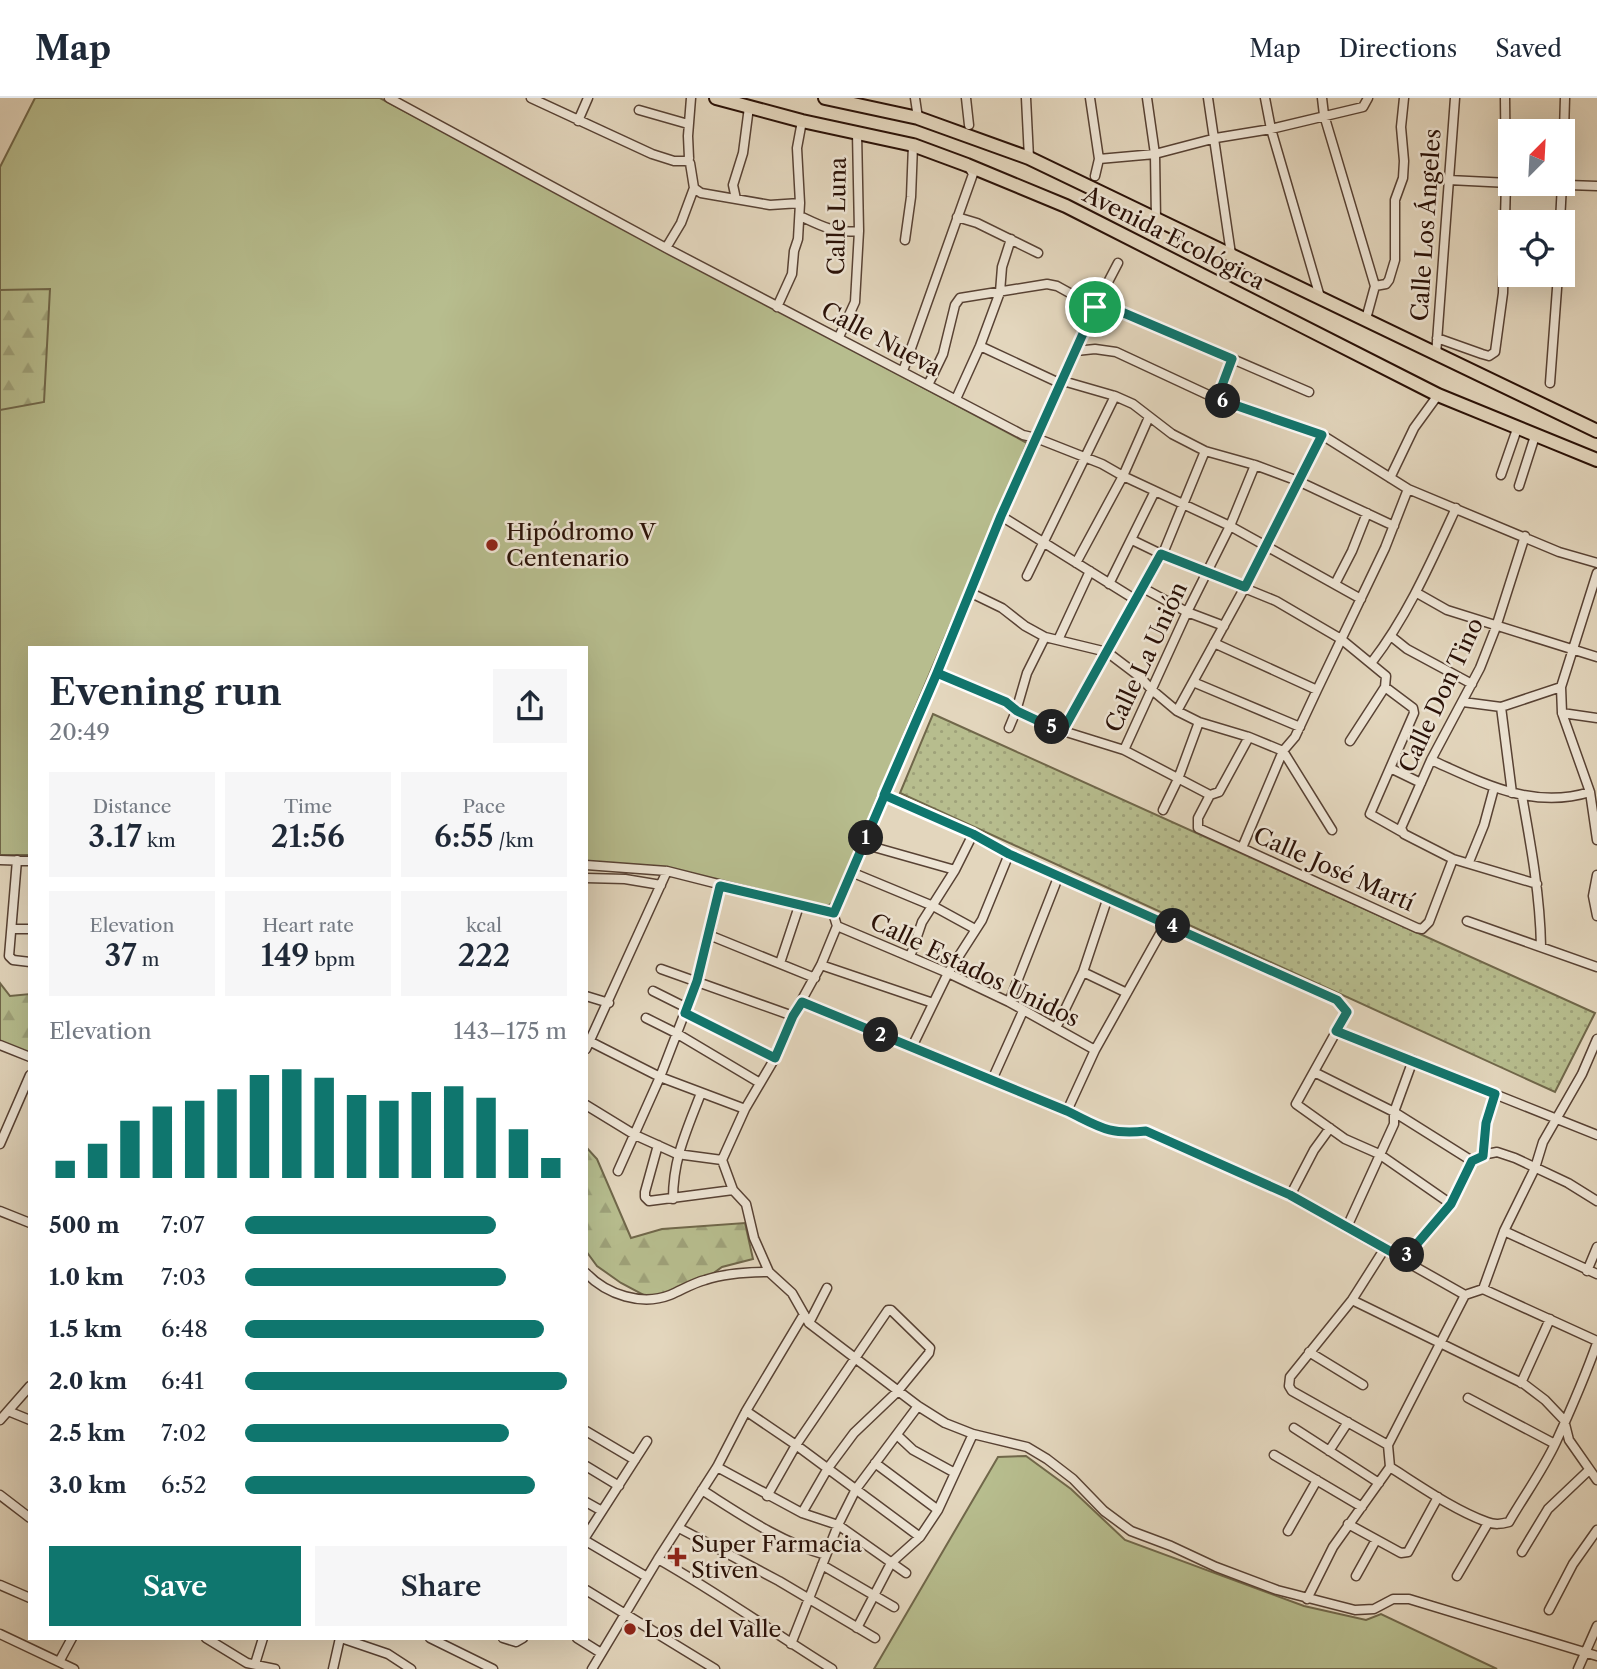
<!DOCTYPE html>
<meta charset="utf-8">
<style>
:root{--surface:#fff;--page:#f6f6f7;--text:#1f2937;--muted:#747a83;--line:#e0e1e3;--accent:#0f766e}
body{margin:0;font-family:"Libre Caslon Text",serif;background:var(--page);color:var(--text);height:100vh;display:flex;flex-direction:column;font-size:26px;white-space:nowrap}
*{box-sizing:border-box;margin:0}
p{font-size:23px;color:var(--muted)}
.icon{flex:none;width:38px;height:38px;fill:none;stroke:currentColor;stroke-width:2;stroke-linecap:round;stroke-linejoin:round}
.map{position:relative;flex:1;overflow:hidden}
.drawer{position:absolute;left:28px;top:548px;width:560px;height:994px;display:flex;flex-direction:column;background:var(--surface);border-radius:0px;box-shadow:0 7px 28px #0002}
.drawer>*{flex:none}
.needle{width:46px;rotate:24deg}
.controls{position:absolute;left:1498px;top:21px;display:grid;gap:14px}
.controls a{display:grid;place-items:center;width:77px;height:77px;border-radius:0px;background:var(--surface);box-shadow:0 7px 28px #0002;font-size:35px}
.pin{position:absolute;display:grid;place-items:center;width:60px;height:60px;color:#fff;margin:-30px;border:4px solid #fff;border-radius:50%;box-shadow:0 2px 7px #0007}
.km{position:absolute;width:35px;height:35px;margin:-18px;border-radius:50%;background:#222;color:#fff;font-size:19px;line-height:35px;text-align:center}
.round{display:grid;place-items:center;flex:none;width:74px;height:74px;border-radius:0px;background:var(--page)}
.overview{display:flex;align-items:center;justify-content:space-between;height:119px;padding:0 21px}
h1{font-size:38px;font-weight:600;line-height:52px}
.metrics{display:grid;grid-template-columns:repeat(3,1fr);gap:10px;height:119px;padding:7px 21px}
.metrics div{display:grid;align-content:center;border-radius:0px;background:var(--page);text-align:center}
.metrics b{font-size:30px;font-weight:600}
.metrics small{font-size:19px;font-weight:400}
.metrics p{font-size:19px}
.chart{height:196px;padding:14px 21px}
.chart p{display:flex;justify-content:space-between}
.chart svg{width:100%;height:126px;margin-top:7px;stroke:var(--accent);stroke-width:6}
.cta{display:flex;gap:14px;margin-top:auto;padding:14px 21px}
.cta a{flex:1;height:80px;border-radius:0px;background:var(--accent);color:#fff;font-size:28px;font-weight:600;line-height:80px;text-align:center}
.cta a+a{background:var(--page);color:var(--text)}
ul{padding:0 21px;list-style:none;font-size:23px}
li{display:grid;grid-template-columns:112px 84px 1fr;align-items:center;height:52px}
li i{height:18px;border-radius:9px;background:var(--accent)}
header{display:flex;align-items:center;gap:42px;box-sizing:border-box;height:98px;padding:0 35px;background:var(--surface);border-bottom:2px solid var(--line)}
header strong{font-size:33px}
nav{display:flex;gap:38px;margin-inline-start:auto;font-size:24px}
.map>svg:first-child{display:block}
</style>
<header>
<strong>Map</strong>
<nav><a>Map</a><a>Directions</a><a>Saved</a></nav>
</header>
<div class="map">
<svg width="1597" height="1571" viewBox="0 0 1597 1571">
<defs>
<pattern id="forest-firs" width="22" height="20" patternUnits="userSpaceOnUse" patternTransform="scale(1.75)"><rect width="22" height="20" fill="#b7bd8e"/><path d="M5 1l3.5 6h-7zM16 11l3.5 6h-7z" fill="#9ea179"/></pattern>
<pattern id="park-dots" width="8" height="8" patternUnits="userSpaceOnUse" patternTransform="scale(1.75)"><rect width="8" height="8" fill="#b7bd8e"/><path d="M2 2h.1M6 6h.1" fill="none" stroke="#9ea179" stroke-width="1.8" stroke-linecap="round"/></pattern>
</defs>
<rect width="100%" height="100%" fill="#e3d6bd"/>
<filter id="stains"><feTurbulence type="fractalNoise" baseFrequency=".00286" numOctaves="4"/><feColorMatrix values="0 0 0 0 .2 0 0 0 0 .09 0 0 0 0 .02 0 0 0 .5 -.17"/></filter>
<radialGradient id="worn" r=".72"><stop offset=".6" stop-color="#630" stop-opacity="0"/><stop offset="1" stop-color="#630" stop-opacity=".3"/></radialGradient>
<path fill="#b7bd8e" stroke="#70674a" stroke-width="2" d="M 35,0 L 380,0 L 1027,345 L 833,804 L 829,807 L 821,807 L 709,781 L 586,764 L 586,550 L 30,550 L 30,757 L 0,757 L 0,69 Z
M 1026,1358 L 1071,1391 L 1125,1442 L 1304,1508 L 1366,1522 L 1381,1516 L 1497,1571 L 874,1571 L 998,1359 Z"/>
<path fill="url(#forest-firs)" stroke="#70674a" stroke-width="2" d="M 50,191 L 44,304 L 0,312 L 0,192 Z
M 0,885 L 10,898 L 30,896 L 30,959 L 0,943 Z
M 586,1049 L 597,1061 L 631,1140 L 662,1131 L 745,1125 L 753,1161 L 722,1169 L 704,1182 L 651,1201 L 621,1185 L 597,1168 L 586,1153 Z"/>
<path fill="url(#park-dots)" stroke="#70674a" stroke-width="2" d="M 933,616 L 1595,915 L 1555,994 L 900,695 Z"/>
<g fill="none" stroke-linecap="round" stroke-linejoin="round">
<defs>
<path id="street" d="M 389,0 L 666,150 L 1023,337 L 1036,340 L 1102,366 L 1123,378 L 1230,428 L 1361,501
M 531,0 L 652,56 L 674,63 L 686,63
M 915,0 L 918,20
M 966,0 L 969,27
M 1026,0 L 1029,60
M 1090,0 L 1099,61 L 1095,78
M 1147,0 L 1155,56 L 1156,122
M 1208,0 L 1231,156
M 1265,0 L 1271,31 L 1320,199
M 1322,0 L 1324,17 L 1375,188 L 1366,221
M 639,12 L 688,26
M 578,23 L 588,0
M 689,60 L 686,63 L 690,65 L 694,90 L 701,95 L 770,107 L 800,105
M 689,60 L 688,38 L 691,0
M 1099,61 L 1155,56 L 1216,40 L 1271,31 L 1363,9 L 1368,0
M 1563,66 L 1565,0
M 1449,82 L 1509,85
M 1539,86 L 1597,88
M 736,101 L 733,87 L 743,55 L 749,9
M 800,118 C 821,128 836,136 859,133
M 957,119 L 977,125 L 1038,155
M 1560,124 L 1562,86
M 905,142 L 911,99 L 913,47
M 666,150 L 681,125 L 694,90
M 1118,165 L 1095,209 L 1001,418 L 937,575 L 833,815 L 837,828 L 821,867 L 793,918 L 775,960 L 745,1011 L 722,1062 L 733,1092 L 746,1106 L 754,1140 L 769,1174 L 792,1195 L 809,1225 L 918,1308 L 945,1325 L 973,1336 L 1027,1349 L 1047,1361 L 1073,1381 L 1104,1413 L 1131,1433 L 1171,1448 L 1216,1469 L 1277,1492 L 1355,1512 L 1374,1511 L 1393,1501 L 1409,1501 L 1597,1558
M 1375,188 L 1386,186 L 1389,182 L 1395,162 L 1395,102 L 1403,80 L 1404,63 L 1401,29 L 1404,0
M 1098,203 L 1309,294
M 777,209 L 792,176 L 794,153 L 798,141 L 800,105 L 797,50 L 802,23
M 839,239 L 855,204 L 859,133 L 857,35
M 1437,240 L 1482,256 L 1489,258 L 1495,254 L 1503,195 L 1506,84 L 1505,0
M 980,248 L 1055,283 L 1063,283 L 1115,298 L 1133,306 L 1172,336 L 1205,353 L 1255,367 L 1298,383 L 1394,428
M 1076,253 L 1095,251 L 1116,254 L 1217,301 L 1322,337 L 1408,391 L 1559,454 L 1597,465
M 1436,257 L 1455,0
M 903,273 L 973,76 L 969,69
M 1550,285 L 1558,177
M 928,287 L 943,256 L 955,207 L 960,200 L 1047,186 L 1057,188 L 1095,209
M 956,301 L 980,248 L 1000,194 L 1002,169 L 1011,141
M 1217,301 L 1232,261
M 1501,377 L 1517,331
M 1390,380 L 1414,330 L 1438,297
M 1519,388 L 1535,338
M 1001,418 L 1136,502
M 1525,438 L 1496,529 L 1480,570 L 1431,662 L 1401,730 L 1404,736 L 1453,761 L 1537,786
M 1132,442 L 1161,456 L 1276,503 L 1341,541 L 1386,578 L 1385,589
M 1076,465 L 1123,378 L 1149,319
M 1597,475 L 1561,589 L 1562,615 L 1590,694 L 1597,742
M 1027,478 L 1115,298
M 1109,486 L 1155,393
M 1335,486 L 1352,453 L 1367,415
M 1143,490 L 1187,514 L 1224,528
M 969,494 L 1002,510 L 1025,528 L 1045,539 L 1107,554 L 1140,579 L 1152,592 L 1177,613 L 1199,624 L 1249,639 L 1283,653 L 1332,732
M 1417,495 L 1447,512 L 1597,559
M 1392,539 L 1407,551 L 1472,586
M 1058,542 L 1090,473
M 1214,545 L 1317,592
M 1372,564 C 1408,517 1431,464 1456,410
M 937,575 L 1006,604 L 1016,613 L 1063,633 L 1124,652 L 1210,697
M 1193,584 L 1300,629
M 1463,604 L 1501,609 L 1561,589
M 1501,609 L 1512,695
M 1177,613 L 1245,489 L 1322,337
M 1562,615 L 1597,620
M 1009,630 L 1016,613 L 1027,575 L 1045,539
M 1063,633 L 1164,453 L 1205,353
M 1350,643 L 1385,589 L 1413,610 L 1414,615 L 1370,716 L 1402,734
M 1124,652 L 1187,514 L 1230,428 L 1255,367
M 1431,662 C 1483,685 1532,712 1590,694
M 1390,670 L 1421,685
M 884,697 L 973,736 L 1009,756 L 1337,902 L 1347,914 L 1296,1006 L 1345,1041 L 1379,1056 L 1451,1106
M 1210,697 L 1198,720 L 1198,730 L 1417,830 L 1422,831 L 1429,824 L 1453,761
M 1210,697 L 1219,694 L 1249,639
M 1522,698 C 1531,748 1540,797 1541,848
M 1163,712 L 1178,681 L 1199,624
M 863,746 L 955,772
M 1242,750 L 1283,653 L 1295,639 L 1317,592 L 1385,450 L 1408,391
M 0,762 L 30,763
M 17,762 L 9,858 L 13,862 L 30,864
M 1469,764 L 1484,727 L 1494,690
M 586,767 L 667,773 L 833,815
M 851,774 L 933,808 L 975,831
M 1597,777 L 1593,798 L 1597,818
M 586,780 L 625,781 L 661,787
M 1467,823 L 1597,869
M 837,828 L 948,875 L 1009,904 L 1095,952
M 12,831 L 30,831
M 709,837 L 815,880
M 910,859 L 922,824 L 955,772 L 973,736
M 780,865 L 799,808
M 821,867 L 933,905
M 661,871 L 793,918
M 1083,874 L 1127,895
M 653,893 L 687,910
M 586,898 L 609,905
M 802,904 L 1067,1013 C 1100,1029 1108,1037 1146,1033 L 1290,1098 L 1465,1197 L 1483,1191 L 1597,1243
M 1009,904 L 1059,777
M 685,915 L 775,960
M 646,920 L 676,935 L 760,985
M 1056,930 L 1083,874 L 1108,799
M 1337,933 L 1597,1037
M 591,944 L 660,979 L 745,1011
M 0,947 L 30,959
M 912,949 L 948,875 L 982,822 L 1009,756
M 586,951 L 667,773
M 1314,974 L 1394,1014 L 1472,1063
M 992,982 L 1023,913
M 586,1007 L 635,1037 L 677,1056 L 722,1062
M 1067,1013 L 1095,952 L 1166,825
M 0,1046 L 30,977
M 658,1047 L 645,1094 L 645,1099 L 649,1103 L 733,1092
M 1483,1058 L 1486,1025 L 1495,996
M 618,1073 L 660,979 L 697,883 L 710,835 L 720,788
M 1290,1098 L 1314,1052 L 1330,1030
M 673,1101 C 673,1060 687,1032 701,995
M 0,1113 L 30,1125
M 1347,1129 L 1394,1026 L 1394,1014 L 1413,962
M 1504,1133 L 1597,1176
M 1385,1150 L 1352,1202 L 1290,1279 L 1289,1288 L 1292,1293 L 1388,1347
M 1404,1161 L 1451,1106 L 1472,1063 L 1487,1056 L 1497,1054 L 1515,1060 L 1568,1085 L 1597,1103
M 1587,1173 L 1597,1149
M 586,1175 C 607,1197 642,1208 670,1197 C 682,1192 693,1185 705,1182 C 726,1175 747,1174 769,1174
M 1483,1191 L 1504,1133 L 1535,1070 L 1543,1044 L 1582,976 L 1597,941
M 1352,1202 L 1524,1286 L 1545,1302 L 1564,1322 L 1569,1342 L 1597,1382
M 809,1225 L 827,1190
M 1309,1254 L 1363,1287
M 1521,1285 L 1550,1221
M 1468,1300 L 1555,1346
M 8,1313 L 30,1322
M 746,1313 L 796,1347 L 920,1439
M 0,1322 L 30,1288
M 1294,1330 L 1379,1385
M 586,1333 L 635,1362
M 897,1337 L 913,1352 L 955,1375
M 1329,1353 L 1348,1324
M 1274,1357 L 1362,1409
M 875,1365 L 938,1412
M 586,1368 L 619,1388
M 717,1369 L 802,1415 L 838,1427 L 906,1475
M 1390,1369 C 1420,1388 1454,1412 1487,1424 C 1495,1427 1501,1426 1509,1424 C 1524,1398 1543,1372 1556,1344 C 1571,1311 1585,1279 1597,1245
M 702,1392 C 743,1418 780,1444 826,1457
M 0,1397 L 30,1420
M 767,1398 L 796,1347 L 888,1212 L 891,1212 L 930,1250 L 929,1255 L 897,1294 L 854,1335 L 828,1370 L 802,1415
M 586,1404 L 602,1413
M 1348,1426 L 1401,1455 L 1408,1454 L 1438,1399
M 679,1430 L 779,1483 L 875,1540
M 1288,1433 L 1317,1382
M 586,1438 L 647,1343
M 586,1443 L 647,1479
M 1522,1454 L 1548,1411 L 1588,1373
M 658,1461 C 718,1495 774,1535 832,1571
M 822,1467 L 894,1509
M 1356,1478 L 1376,1442
M 1457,1478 L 1488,1425
M 0,1487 L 30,1500
M 586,1492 L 715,1571
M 1307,1501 L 1333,1449 L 1390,1369 L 1388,1347 L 1465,1197
M 1549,1512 L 1573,1466 L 1597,1432
M 857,1530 L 891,1465 L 920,1439 L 938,1412 L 973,1336
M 0,1536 L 74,1571
M 206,1540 L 247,1565 L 275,1571
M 341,1540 L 388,1556 L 411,1571
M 430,1540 L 493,1571
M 503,1540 L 516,1544 L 523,1540
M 577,1540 L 601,1555
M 791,1546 L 838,1427 L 856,1391 L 918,1308
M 59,1564 L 72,1540
M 255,1566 L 263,1540
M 333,1571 L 340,1540
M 592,1571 L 658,1461 L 717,1369 L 746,1313 L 804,1216
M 1578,1571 L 1597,1528"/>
<path id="primary" d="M 716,0 L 802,23 L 913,47 L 967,67 L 1066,108 L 1438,297 L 1597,362
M 825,0 L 918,20 L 1029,60 L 1597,333"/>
</defs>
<use href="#street" stroke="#584234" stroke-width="11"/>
<use href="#primary" stroke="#2a1107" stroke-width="16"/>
<use href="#street" stroke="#ede4d4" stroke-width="8"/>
<use href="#primary" stroke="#e3d6bd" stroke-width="12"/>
</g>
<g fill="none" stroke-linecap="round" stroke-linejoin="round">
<defs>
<path id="route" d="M 1095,209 L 1001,418 L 937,575 L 834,815 L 720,788 L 697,883 L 685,915 L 775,960 L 793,918 L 802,904 L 1067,1013 C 1100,1029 1108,1037 1146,1033 L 1290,1097 L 1404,1161 L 1451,1106 L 1472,1063 L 1483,1058 L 1486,1025 L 1495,996 L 1336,933 L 1347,914 L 1337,902 L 1009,756 L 973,736 L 884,697 L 937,575 L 1006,604 L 1017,613 L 1062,634 L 1161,456 L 1245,489 L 1322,337 L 1217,301 L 1232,261 L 1098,204 L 1095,209"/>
</defs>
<use href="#route" stroke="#fff" stroke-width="14"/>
<use href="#route" stroke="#0f766e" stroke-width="9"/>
</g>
<g fill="#8f2418" stroke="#ede4d4" stroke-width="2.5">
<circle cx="492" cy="447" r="7"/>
<path d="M673.5 1448.5h7v7h7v7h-7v7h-7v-7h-7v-7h7z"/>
<circle cx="630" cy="1531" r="7"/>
</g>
<g text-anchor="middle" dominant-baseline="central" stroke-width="5" stroke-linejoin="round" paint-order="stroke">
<g font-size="23" fill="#2a1107" stroke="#ede4d4">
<text transform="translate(837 118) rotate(-89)">Calle Luna</text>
<text transform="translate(1426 127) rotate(-86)">Calle Los Ángeles</text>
<text transform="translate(1174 140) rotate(27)">Avenida Ecológica</text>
<text transform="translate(881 241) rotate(28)">Calle Nueva</text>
<text transform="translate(1146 559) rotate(-65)">Calle La Unión</text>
<text transform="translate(1441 597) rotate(-65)">Calle Don Tino</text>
<text transform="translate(1334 771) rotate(24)">Calle José Martí</text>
<text transform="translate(975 872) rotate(26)">Calle Estados Unidos</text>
</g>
<g font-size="23" fill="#2a1107" stroke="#ede4d4" text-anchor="start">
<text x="506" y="434">Hipódromo V<tspan x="506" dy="26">Centenario</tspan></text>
<text x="691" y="1446">Super Farmacia<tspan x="691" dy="26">Stiven</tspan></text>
<text x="644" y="1531">Los del Valle</text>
</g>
</g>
<rect width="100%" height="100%" filter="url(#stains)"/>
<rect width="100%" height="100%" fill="url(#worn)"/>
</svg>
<div class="controls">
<a><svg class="needle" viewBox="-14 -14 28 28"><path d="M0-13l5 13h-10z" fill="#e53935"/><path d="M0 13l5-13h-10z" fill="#747a83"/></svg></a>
<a><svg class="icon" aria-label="locate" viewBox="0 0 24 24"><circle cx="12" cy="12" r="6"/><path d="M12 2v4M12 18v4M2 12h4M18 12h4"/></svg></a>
</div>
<div class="pin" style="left:1095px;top:209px;background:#1e9e55"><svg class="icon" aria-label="arrive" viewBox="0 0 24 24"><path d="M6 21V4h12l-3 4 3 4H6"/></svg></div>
<b class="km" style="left:866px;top:740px">1</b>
<b class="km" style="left:881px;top:937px">2</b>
<b class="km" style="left:1407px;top:1157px">3</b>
<b class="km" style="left:1173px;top:828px">4</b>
<b class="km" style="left:1052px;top:629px">5</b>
<b class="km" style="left:1223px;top:303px">6</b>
<section class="drawer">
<div class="overview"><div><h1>Evening run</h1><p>20:49</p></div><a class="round"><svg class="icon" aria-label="share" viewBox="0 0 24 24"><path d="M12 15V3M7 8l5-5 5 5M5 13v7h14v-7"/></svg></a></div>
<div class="metrics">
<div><p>Distance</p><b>3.17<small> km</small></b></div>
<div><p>Time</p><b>21:56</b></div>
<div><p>Pace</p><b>6:55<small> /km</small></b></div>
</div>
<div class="metrics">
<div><p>Elevation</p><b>37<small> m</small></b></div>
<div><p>Heart rate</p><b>149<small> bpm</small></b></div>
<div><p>kcal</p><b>222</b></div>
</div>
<div class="chart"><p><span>Elevation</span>143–175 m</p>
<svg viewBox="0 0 160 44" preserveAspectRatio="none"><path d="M5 44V38M15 44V32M25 44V24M35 44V19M45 44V17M55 44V13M65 44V8M75 44V6M85 44V9M95 44V15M105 44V17M115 44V14M125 44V12M135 44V16M145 44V27M155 44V37"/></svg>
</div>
<ul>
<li><b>500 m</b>7:07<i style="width:78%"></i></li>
<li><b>1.0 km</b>7:03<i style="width:81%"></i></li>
<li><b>1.5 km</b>6:48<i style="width:93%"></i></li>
<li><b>2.0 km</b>6:41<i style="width:100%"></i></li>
<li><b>2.5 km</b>7:02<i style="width:82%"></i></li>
<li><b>3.0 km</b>6:52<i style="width:90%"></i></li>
</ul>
<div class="cta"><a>Save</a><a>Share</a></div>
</section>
</div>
